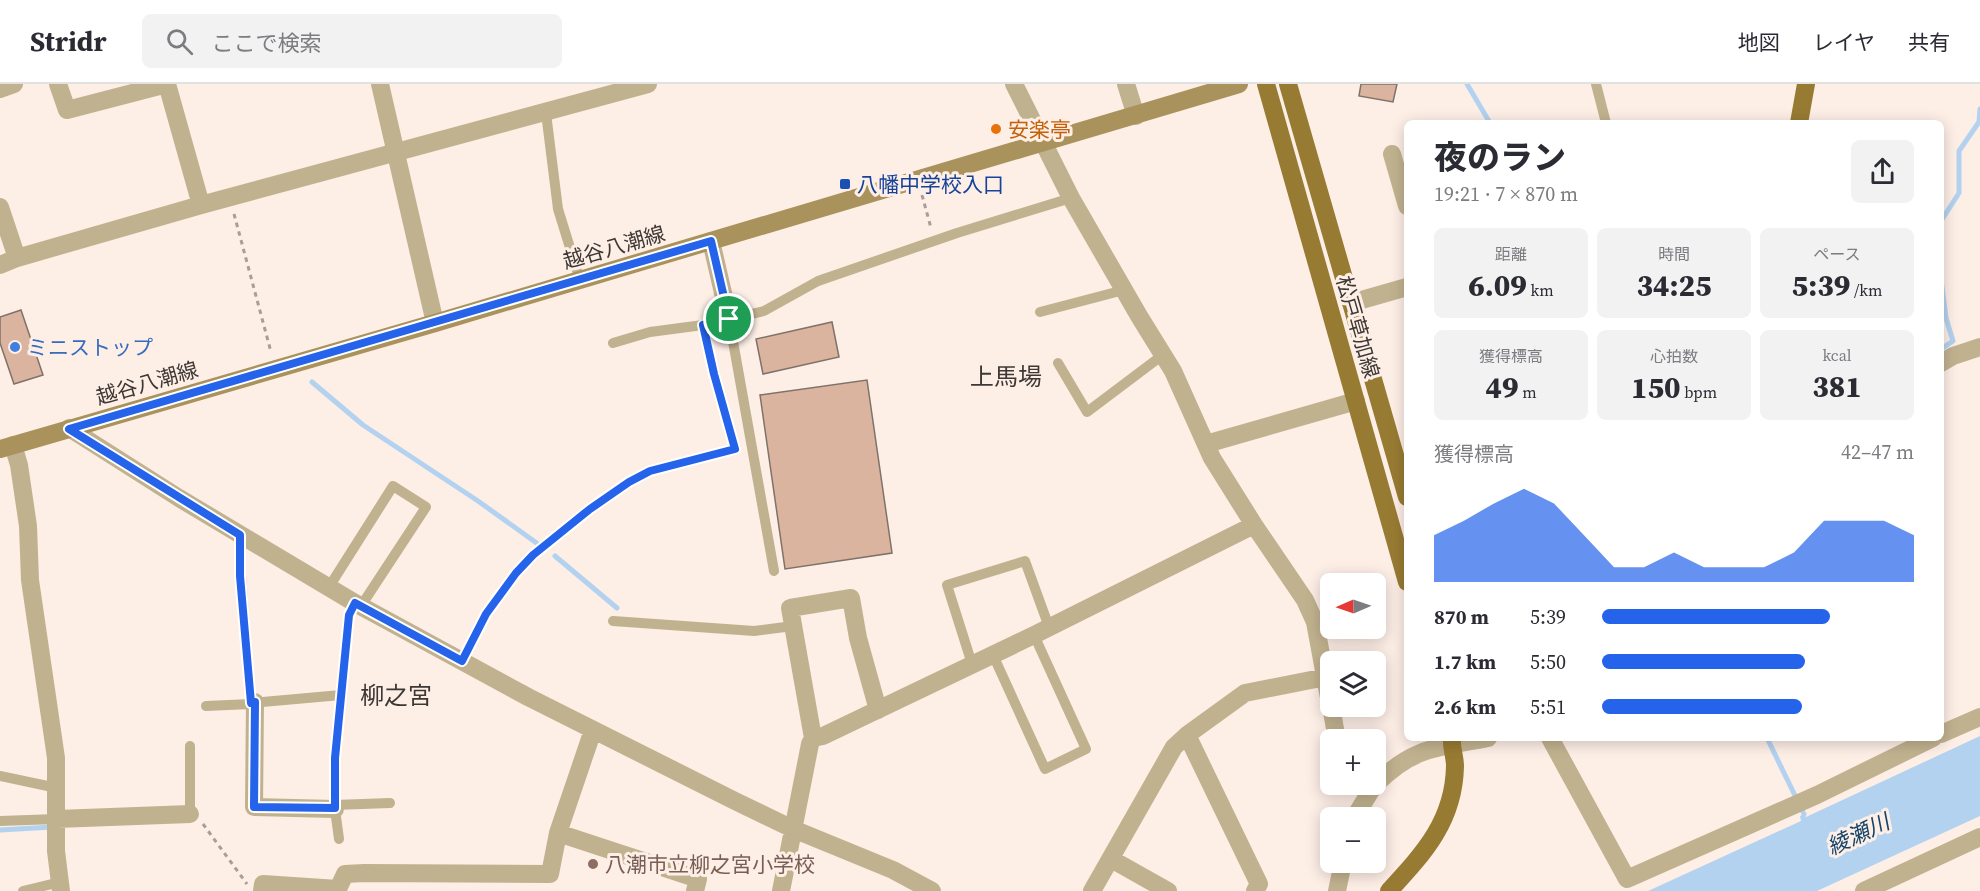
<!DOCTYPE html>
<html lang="ja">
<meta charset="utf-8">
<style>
:root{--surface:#fff;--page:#f2f2f3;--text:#2b2b33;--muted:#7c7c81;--line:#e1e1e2;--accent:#2563eb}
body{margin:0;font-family:"Source Serif 4","Noto Sans JP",serif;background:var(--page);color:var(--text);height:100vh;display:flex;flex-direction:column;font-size:22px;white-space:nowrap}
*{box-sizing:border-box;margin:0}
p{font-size:20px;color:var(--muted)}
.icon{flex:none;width:33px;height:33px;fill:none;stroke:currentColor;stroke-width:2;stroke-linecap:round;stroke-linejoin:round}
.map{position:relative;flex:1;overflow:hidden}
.drawer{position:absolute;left:1404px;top:36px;width:540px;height:621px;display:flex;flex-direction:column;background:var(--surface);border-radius:9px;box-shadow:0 3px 15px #0003}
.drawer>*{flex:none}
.needle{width:39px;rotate:268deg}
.controls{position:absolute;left:1320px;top:489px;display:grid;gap:12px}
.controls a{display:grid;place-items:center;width:66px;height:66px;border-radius:9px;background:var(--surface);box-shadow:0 3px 15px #0003;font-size:30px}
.pin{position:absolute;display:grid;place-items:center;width:51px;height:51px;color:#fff;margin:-26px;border:3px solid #fff;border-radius:50%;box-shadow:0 2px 6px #0007}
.round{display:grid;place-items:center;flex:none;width:63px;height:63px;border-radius:9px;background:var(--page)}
.overview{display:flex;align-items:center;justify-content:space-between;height:102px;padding:0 30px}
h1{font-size:33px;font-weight:800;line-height:45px}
.figures{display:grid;grid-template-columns:repeat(3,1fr);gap:9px;height:102px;padding:6px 30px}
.figures div{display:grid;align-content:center;border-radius:9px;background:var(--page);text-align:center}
.figures b{font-size:30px;font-weight:800}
.figures small{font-size:16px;font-weight:400}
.figures p{font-size:16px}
.chart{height:168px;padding:12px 30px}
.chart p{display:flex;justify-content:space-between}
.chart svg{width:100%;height:108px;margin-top:6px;fill:var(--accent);opacity:.7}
ul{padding:0 30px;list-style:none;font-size:20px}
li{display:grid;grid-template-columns:96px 72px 1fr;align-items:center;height:45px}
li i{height:15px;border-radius:8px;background:var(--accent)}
header{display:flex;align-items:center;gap:36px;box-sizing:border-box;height:84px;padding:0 30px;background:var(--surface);border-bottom:2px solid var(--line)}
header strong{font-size:28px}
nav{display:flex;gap:33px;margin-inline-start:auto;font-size:21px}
.search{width:420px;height:54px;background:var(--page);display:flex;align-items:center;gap:15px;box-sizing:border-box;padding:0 21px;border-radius:9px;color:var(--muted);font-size:22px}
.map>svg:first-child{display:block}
</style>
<header>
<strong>Stridr</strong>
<div class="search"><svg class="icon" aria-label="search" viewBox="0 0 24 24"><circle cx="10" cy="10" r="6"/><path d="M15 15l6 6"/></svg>ここで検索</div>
<nav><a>地図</a><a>レイヤ</a><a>共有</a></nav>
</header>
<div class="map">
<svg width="1980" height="807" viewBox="0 0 1980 807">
<rect width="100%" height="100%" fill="#fdeee6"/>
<path fill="#b3d2f0" d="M 1980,652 L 1980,732 L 1817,807 L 1648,807 L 1801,737 L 1800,732 L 1804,730 L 1806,733 Z"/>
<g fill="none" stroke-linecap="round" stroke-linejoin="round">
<path stroke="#b3d2f0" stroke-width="5" d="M 1467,0 L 1490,39
M 1941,137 L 1959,109 L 1959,67 L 1979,38 L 1980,25
M 1941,195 L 1946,234 L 1953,257 L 1941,265
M 312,298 L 363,341 L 478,417 L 538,460
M 555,472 L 617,524
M 1767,654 L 1804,730
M 0,746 L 52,743"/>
</g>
<path fill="#dab49e" stroke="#7f726a" stroke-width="1.5" d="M 1361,0 L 1397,0 L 1393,18 L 1359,12 Z
M 21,226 L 43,291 L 14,300 L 0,259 L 0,233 Z
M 832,238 L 839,273 L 763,290 L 756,255 Z
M 867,296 L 892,469 L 785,485 L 760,311 Z"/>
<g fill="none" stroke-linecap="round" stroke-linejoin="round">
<path stroke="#a89d97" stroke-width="3" stroke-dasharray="4.5 4.5" stroke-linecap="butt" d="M 922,111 L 931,144
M 234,130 L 271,268
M 203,740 L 247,800"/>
<path stroke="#c1b28f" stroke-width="10" d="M 1596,0 L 1606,39
M 546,29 L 558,125 L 580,196
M 1040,228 L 1124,206
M 729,235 L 774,487
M 613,259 L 650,248 L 703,241
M 1058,279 L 1087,328 L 1164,270
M 329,503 L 393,402 L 426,423 L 361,522
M 613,537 L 754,547 L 793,542
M 993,571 L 1045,685 L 1086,665 L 1034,551
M 462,577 L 486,530 L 516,489 L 533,471 L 590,425 L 629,398 L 650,387 L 735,365 L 714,289 L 703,241 L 764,227 L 818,197 L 957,149 L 1071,114
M 972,580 L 947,501 L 1025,477 L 1049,543
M 252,619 L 341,611
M 206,622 L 251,620 L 241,492 L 240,451
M 190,662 L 190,730
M 0,692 L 57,704
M 334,721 L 390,719
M 0,737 L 57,735
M 339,755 L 334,718 L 335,674 L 349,531 L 355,519
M 23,807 L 60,798"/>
<path stroke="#c1b28f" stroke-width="18" d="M 58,0 L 67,26 L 167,0 L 201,121
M 1014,0 L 1071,114 L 1139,232 L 1173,287 L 1212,374 L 1254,441 L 1305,516 L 1315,538 L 1330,619
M 1126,0 L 1136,32
M 0,5 L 14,0
M 1392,70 L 1407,122
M 0,123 L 17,174
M 711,157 L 729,235
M 0,181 L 17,174 L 201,121 L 648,0
M 1351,219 L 1407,203
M 1941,279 L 1953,272 L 1980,263
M 69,344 L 179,414 L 355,519 L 528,613 L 735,717 L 793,745 L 893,786 L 932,807
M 1206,360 L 1356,317
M 13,361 L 19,381 L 28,442 L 30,496 L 56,674 L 56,767 L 61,807
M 255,618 L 254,723 L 335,725
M 1331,622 L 1337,656
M 1941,650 L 1980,633
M 1187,651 L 1259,800 L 1255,807
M 813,654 L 790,524 L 851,514 L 858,554 L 878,626
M 1550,654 L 1627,795 L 1817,711 L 1933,654
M 57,735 L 190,730
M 558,749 L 698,795 L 695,807
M 1111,775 L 1168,807
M 262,807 L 263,800 L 338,805 L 345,790 L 364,789 L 550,790 L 558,749 L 593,646
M 781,807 L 810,660 L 813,654 L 823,652 L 1034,551 L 1254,441
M 1092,807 L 1174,663 L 1187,651 L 1245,609 L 1326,593"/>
<path stroke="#c1b28f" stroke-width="18" d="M 380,0 L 435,239
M 1376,700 C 1414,662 1438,664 1488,654
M 1354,734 L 1375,700
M 1337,807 L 1343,778
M 1864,807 L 1980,753"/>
<path stroke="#a9925c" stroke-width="18" d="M 0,365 L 435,239 L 1239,0"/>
<path stroke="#987b33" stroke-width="18" d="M 1266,0 L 1407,498
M 1288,0 L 1407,413
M 1799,39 L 1806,0
M 1389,807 C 1424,769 1454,737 1455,682 C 1455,672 1451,664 1452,654"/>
</g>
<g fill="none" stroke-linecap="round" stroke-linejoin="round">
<defs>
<path id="route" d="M 711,157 L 729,235 L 703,241 L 714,290 L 735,365 L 650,387 L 629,398 L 590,425 L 533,471 L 516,489 L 486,530 L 462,577 L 355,519 L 349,531 L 335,674 L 335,724 L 254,723 L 255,618 L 251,619 L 240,492 L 240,451 L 69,345 Z"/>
</defs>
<use href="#route" stroke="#fff" stroke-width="12"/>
<use href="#route" stroke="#2563eb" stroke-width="8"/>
</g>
<circle fill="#e8710a" stroke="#fdeee6" stroke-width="2" cx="996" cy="45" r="6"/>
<rect fill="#1a4fb4" stroke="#fdeee6" stroke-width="2" x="839" y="94" width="12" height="12" rx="3"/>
<circle fill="#3f7fe0" stroke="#fdeee6" stroke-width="2" cx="15" cy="263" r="6"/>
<circle fill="#8d6e63" stroke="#fdeee6" stroke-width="2" cx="593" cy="780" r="6"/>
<g text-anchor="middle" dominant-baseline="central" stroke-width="6" stroke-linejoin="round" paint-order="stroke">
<g font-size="21" fill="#c56008" stroke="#fdeee6" text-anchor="start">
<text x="1008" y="45">安楽亭</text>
</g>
<g font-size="21" fill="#164399" stroke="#fdeee6" text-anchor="start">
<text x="857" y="100">八幡中学校入口</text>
</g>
<g font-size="21" fill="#3e3835" stroke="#fdeee6">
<text transform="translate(614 163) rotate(-16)">越谷八潮線</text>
<text transform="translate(1358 243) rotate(74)">松戸草加線</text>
<text transform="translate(147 299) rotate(-16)">越谷八潮線</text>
</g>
<g font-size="21" fill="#366cbe" stroke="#fdeee6" text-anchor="start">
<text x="27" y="263">ミニストップ</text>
</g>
<g font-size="21" fill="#785e54" stroke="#fdeee6" text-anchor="start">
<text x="605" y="780">八潮市立柳之宮小学校</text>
</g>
<g font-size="22" font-style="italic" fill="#15446b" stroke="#fdeee6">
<text transform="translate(1858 750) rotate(-25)">綾瀬川</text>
</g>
<g font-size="24" fill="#3e3835" stroke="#fdeee6">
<text x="1006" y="292">上馬場</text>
<text x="396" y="611">柳之宮</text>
</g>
</g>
</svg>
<div class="controls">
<a><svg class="needle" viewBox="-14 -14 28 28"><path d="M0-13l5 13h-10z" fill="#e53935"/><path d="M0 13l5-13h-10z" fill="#7c7c81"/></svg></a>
<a><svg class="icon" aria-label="layers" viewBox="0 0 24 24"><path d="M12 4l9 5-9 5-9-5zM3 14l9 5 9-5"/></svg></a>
<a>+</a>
<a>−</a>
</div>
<div class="pin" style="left:729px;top:235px;background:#1e9e55"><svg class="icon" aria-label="arrive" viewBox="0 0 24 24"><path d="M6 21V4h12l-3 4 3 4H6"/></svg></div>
<section class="drawer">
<div class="overview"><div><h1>夜のラン</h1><p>19:21 · 7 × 870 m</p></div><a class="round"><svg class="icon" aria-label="share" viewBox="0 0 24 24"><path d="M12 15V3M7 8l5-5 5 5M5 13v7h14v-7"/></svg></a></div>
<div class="figures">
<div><p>距離</p><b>6.09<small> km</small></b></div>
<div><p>時間</p><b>34:25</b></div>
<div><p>ペース</p><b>5:39<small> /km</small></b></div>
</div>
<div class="figures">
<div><p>獲得標高</p><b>49<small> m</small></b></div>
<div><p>心拍数</p><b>150<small> bpm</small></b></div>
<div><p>kcal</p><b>381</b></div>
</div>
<div class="chart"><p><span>獲得標高</span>42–47 m</p>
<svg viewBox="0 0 160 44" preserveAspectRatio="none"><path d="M0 44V25L10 19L20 12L30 6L40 12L50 25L60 38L70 38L80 32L90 38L100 38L110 38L120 32L130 19L140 19L150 19L160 25V44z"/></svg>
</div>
<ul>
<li><b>870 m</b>5:39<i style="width:73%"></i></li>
<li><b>1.7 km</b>5:50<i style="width:65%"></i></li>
<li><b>2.6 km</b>5:51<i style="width:64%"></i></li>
</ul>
</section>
</div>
